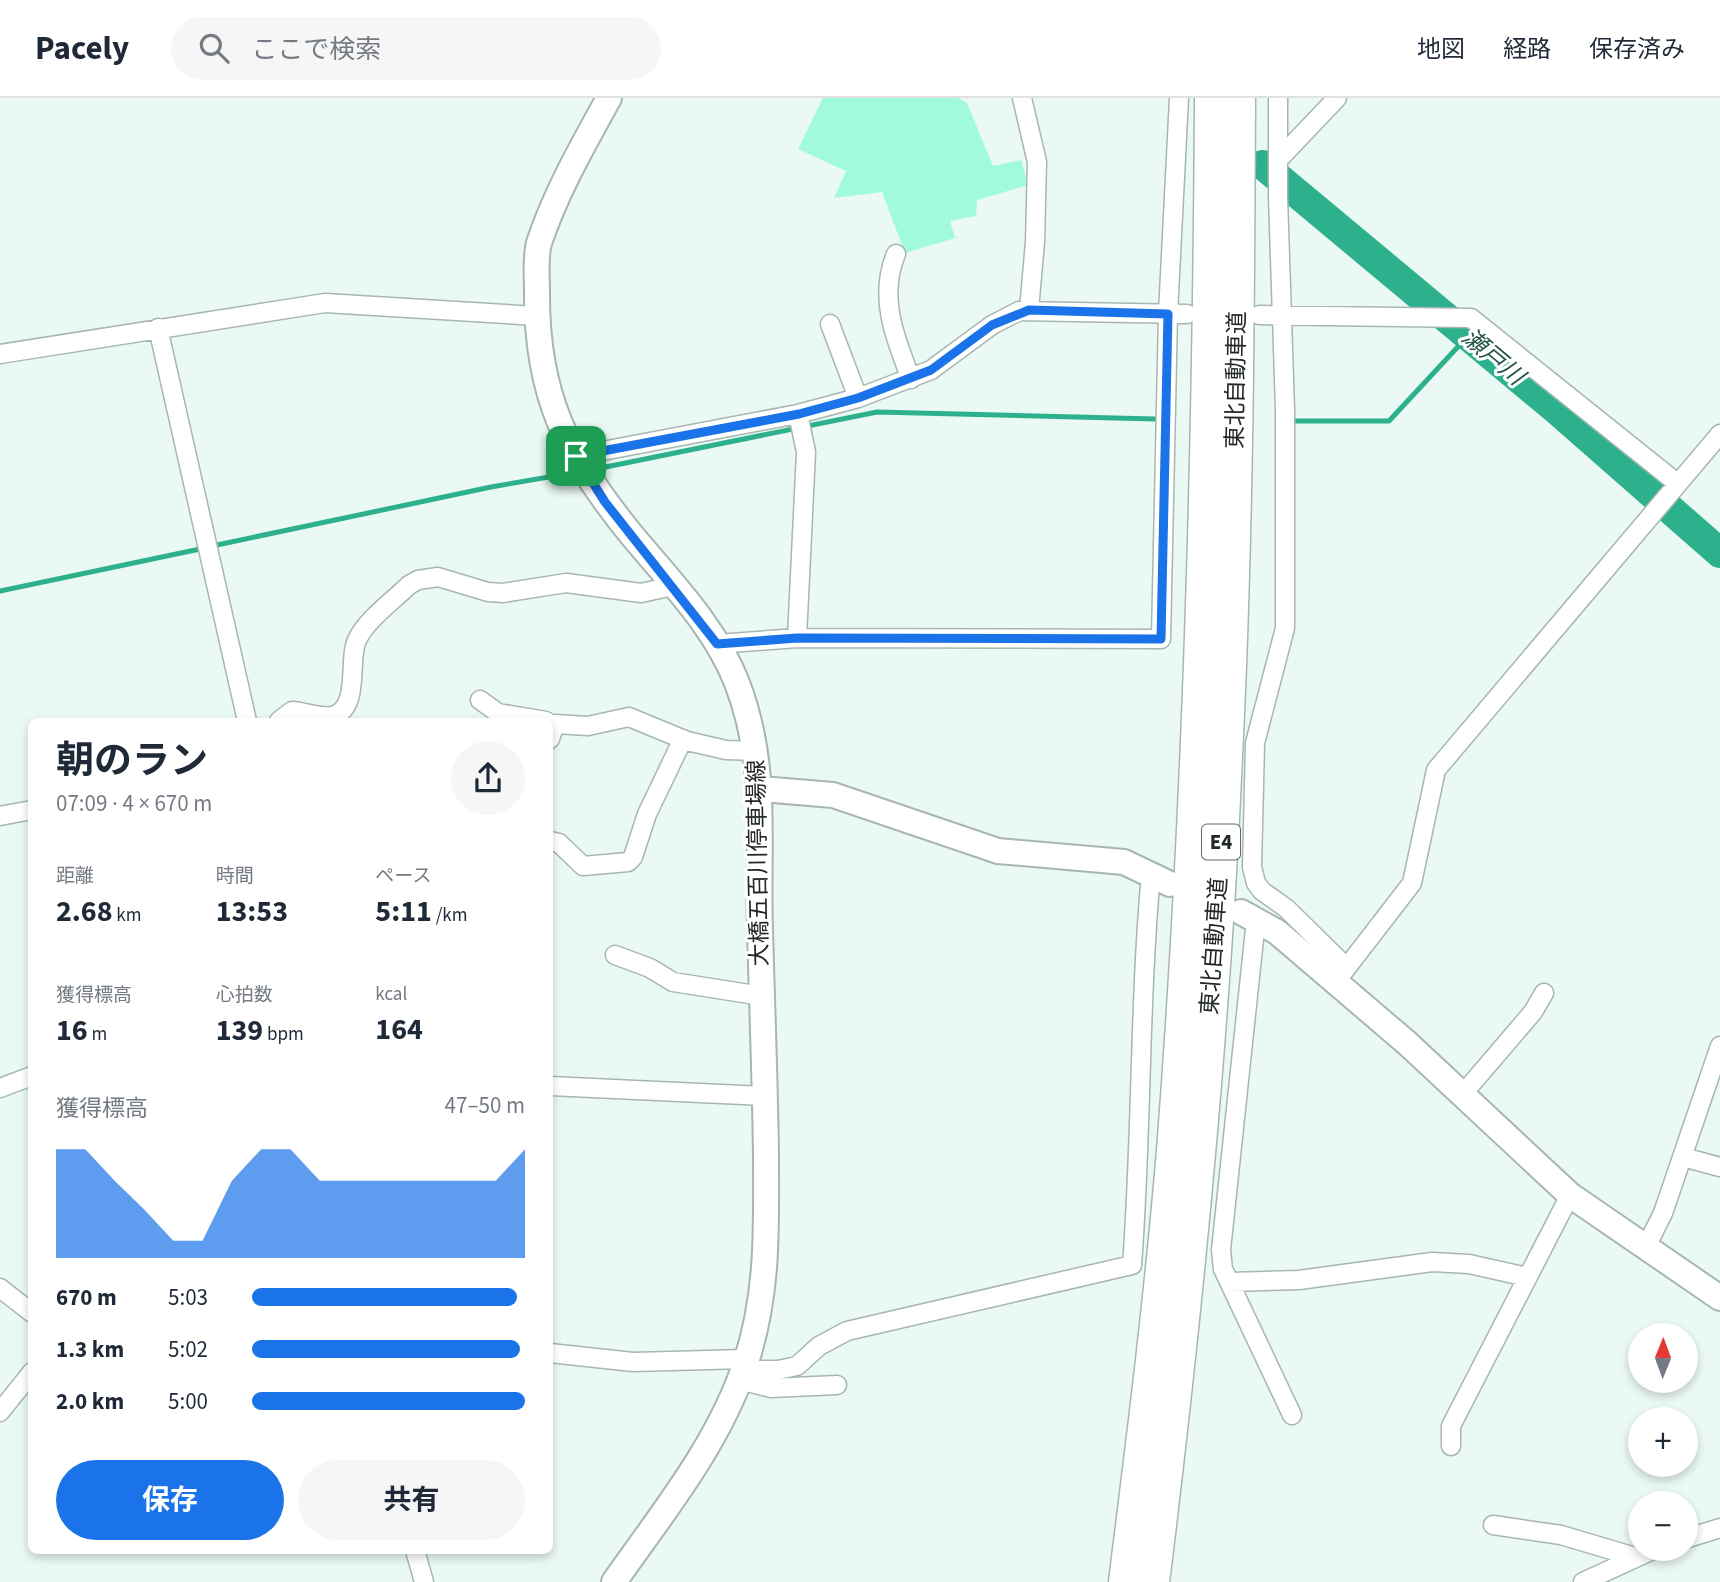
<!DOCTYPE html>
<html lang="ja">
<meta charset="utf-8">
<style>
:root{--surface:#fff;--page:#f6f6f7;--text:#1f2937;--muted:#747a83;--line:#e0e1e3;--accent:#1a73e8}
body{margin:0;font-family:"Source Sans 3","Noto Sans JP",sans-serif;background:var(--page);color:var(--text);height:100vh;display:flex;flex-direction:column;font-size:26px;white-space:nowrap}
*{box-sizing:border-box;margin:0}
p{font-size:23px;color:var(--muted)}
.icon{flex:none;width:38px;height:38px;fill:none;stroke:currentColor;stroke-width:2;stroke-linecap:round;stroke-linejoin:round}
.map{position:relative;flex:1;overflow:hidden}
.sheet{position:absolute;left:28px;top:620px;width:525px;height:836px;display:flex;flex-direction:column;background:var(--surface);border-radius:10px;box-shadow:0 4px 10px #0003}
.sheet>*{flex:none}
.needle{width:46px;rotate:1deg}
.buttons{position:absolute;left:1628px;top:1225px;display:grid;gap:14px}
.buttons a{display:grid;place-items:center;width:70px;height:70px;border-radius:50%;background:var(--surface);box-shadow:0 4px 10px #0003;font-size:35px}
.pin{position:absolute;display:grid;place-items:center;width:60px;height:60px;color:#fff;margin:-30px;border-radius:14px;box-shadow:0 4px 10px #0006}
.round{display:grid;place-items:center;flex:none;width:74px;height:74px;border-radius:37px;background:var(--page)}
.head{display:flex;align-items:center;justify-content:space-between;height:119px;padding:0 28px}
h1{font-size:38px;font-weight:700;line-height:52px}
.figures{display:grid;grid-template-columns:repeat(3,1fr);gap:10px;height:119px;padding:7px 28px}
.figures div{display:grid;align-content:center}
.figures b{font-size:30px;font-weight:700}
.figures small{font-size:19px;font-weight:400}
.figures p{font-size:19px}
.chart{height:196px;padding:14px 28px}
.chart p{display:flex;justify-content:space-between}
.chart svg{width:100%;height:126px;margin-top:7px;fill:var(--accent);opacity:.7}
.button{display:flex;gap:14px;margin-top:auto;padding:14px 28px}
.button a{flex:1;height:80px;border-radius:42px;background:var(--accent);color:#fff;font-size:28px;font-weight:700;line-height:80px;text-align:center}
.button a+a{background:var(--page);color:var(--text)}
ul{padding:0 28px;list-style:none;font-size:23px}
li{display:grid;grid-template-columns:112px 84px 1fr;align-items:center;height:52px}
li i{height:18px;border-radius:9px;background:var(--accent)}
header{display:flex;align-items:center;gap:42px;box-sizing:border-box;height:98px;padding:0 35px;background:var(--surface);border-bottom:2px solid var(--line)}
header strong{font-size:33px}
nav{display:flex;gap:38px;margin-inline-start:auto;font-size:24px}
.search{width:490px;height:63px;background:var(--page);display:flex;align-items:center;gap:18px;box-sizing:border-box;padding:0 24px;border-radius:38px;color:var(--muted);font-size:26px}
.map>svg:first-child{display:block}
</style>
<header>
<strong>Pacely</strong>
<div class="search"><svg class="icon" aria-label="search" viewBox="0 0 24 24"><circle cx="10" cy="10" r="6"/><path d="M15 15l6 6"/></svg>ここで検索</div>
<nav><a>地図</a><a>経路</a><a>保存済み</a></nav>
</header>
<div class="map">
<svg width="1720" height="1484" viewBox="0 0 1720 1484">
<rect width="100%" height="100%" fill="#eaf9f3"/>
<path fill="#a0fadb" d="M 823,0 L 958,0 L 967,5 L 993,68 L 1021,62 L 1028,87 L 977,102 L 976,118 L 950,123 L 955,140 L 905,155 L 882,94 L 834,100 L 846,73 L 798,51 Z"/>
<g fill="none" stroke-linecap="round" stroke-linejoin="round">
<path stroke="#2db18d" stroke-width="5" d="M 1294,323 L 1389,323 L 1467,239
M 591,372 L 877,314 L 1155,321
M 217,447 L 491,389 L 578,374
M 0,493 L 200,451"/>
<path stroke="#2db18d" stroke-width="30" d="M 1263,67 L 1557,312 L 1720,455"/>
<defs>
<path id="street" d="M 1022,0 L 1037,64 L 1035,144 L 1029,212
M 1278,0 L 1278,99 L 1285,311 L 1285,530 L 1255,645 L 1252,769 L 1256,785 L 1262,793 L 1286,810 L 1346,869
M 1279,61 L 1337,0
M 896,156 C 878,199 895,240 911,281
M 1259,217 L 1471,220 L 1677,385
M 830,226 L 858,300
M 158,230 L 247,623
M 0,256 L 325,205 L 537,218
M 576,358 L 798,316 L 858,300 L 931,272 L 992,227 L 1019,213 L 1187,216
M 797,540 L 806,354 L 798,316
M 717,546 L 797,540 L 1161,541 L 1168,216 L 1179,0
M 480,602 L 498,615 L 546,623
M 279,623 L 292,613 C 305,613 323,622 335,617 C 360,608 348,560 357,542 C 367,521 393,503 409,487 L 418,482 L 438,479 L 488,494 L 503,495 L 566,485 L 641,495 L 673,488
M 550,641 L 555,626 L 588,628 L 629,619 L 687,643 L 726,652 L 756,653
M 0,718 L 32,712
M 550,743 L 559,745 L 583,768 L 628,764 L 633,759 L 647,716 L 683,641
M 1256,822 L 1221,1152 L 1223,1171 L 1292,1317
M 615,857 L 650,870 L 673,884 L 762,898
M 1341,877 L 1412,785 L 1436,672 L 1720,336
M 550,988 L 766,998
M 0,990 L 32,978
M 1462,997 L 1533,914 L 1544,895
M 1683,1059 L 1720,1069
M 1645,1151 L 1663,1115 L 1720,948
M 1231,1184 L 1299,1182 L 1432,1164 L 1469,1166 L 1527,1179
M 0,1190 L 32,1215
M 550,1255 L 633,1264 L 746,1261
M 742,1272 L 778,1272 L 797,1268 L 819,1248 L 847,1233 L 1132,1167 C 1142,1037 1139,906 1151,776
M 739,1282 L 771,1290 L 837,1287
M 0,1314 L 32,1274
M 1451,1348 L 1451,1328 L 1570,1097
M 1493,1427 L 1561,1437 L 1635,1459
M 1685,1441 L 1720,1430
M 415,1452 L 424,1484
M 1583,1484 L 1655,1451"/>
<path id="secondary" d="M 609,0 C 583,47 556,94 539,145 C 535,160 537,178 537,193 C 536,296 566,356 630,435 C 668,481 715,528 737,585 C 769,668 757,745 760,831 C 762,907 765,982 766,1057 C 766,1129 769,1193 746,1264 C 719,1346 663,1414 614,1484
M 761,691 L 833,697 L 998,753 L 1124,764 L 1170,786
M 1241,814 L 1277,834 L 1407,945 L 1570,1097 L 1720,1200"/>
<path id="highway" d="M 1125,1484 C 1143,1341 1161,1197 1173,1053 C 1200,703 1209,352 1211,0
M 1153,1484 C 1187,1209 1214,934 1226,658 C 1237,439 1238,219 1239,0"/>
</defs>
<use href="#street" stroke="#a7b6b0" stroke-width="21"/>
<use href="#secondary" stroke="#a7b6b0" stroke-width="28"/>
<use href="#highway" stroke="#a7b6b0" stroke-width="35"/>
<use href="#street" stroke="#fff" stroke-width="18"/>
<use href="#secondary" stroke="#fff" stroke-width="24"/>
<use href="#highway" stroke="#fff" stroke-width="32"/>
</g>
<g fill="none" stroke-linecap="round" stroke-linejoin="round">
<defs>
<path id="route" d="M 1029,212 L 1168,216 L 1161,541 L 797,540 L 717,546 L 605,404 L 576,358 L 799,316 L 858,300 L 931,272 L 992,227 Z"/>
</defs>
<use href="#route" stroke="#fff" stroke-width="14"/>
<use href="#route" stroke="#1a73e8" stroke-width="9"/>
</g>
<g text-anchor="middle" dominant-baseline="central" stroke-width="6" stroke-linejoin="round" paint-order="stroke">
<rect fill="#fff" stroke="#646867" stroke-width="2" x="1202" y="726.5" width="38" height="35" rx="5"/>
<g font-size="21" font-weight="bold" fill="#222826">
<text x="1221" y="744">E4</text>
</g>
<g font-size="23" fill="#222826" stroke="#fff">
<text transform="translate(1236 282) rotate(-89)">東北自動車道</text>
<text transform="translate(758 765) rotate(-91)">大橋五百川停車場線</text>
<text transform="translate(1214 848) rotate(-86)">東北自動車道</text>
</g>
<g font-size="24" font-style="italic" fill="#245747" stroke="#fff">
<text transform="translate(1493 259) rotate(40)">瀬戸川</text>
</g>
</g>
</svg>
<div class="buttons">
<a><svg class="needle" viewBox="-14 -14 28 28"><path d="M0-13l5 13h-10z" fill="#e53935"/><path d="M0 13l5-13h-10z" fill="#747a83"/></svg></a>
<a>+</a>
<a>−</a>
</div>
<div class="pin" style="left:576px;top:358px;background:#1e9e55"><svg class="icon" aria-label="arrive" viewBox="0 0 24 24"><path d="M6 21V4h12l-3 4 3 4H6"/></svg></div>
<section class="sheet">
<div class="head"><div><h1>朝のラン</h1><p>07:09 · 4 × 670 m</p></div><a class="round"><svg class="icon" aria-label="share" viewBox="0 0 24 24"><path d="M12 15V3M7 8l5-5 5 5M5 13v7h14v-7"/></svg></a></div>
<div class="figures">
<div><p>距離</p><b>2.68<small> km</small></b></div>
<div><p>時間</p><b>13:53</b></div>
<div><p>ペース</p><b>5:11<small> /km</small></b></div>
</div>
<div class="figures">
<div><p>獲得標高</p><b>16<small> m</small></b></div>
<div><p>心拍数</p><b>139<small> bpm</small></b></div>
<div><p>kcal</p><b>164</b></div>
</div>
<div class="chart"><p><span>獲得標高</span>47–50 m</p>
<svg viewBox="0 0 160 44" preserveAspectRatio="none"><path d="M0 44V6L10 6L20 17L30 27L40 38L50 38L60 17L70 6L80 6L90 17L100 17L110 17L120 17L130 17L140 17L150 17L160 6V44z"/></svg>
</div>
<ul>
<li><b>670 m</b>5:03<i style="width:97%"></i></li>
<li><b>1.3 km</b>5:02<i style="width:98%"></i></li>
<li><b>2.0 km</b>5:00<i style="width:100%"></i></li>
</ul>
<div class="button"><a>保存</a><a>共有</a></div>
</section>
</div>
